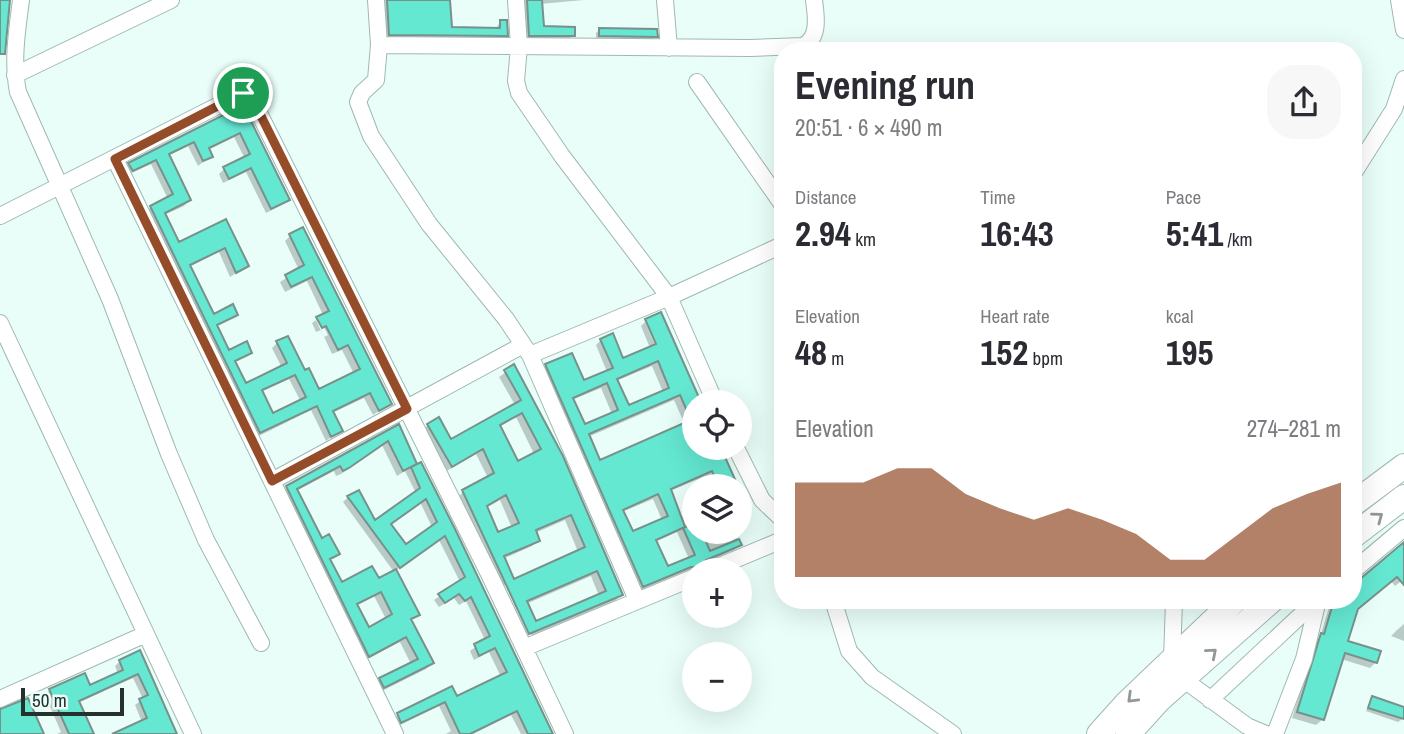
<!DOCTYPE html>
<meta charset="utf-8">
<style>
:root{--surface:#fff;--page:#f7f7f7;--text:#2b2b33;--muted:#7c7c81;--accent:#944c29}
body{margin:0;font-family:"Archivo Narrow",sans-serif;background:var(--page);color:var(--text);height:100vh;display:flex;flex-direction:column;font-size:26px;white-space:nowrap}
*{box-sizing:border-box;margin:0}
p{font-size:23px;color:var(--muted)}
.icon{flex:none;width:38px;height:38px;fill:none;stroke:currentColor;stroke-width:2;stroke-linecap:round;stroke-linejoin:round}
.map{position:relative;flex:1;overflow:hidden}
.side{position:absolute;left:774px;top:42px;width:588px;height:567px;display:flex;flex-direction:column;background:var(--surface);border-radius:28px;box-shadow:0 7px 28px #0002}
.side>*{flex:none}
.tools{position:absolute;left:682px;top:390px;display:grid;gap:14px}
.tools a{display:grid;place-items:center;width:70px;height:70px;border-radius:50%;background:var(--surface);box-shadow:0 7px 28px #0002;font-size:35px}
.scale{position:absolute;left:21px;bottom:18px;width:103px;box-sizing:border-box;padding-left:7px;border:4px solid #26312e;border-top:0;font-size:19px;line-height:24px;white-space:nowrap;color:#26312e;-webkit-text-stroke:5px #e9fef9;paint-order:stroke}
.pin{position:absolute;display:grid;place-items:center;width:60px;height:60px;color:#fff;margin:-30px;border:4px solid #fff;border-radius:50%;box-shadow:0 2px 7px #0007}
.round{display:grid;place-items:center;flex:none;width:74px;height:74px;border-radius:28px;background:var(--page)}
.head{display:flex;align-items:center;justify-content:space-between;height:119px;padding:0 21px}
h1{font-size:38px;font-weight:700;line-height:52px}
.stats{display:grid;grid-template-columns:repeat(3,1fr);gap:10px;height:119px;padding:7px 21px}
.stats div{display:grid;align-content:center}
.stats b{font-size:35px;font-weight:700}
.stats small{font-size:19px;font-weight:400}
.stats p{font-size:19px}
.chart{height:196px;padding:14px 21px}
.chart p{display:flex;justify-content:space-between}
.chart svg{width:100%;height:126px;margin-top:7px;fill:var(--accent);opacity:.7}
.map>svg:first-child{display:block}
</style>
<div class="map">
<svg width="1404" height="734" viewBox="0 0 1404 734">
<rect width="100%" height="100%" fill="#e9fef9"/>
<path fill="#0003" fill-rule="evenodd" d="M 380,0 L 448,0 L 450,29 L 495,30 L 500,22 L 506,35 L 501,40 L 384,39 Z
M 520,0 L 584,0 L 540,4 L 542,28 L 573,35 L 568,41 L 524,41 Z
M 600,29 L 656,36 L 652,40 L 596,39 L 596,33 Z
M 242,107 L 288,200 L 282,205 L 266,213 L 246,172 L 223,183 L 219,174 L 224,169 L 245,159 L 234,137 L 208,150 L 211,156 L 198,166 L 188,146 L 168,156 L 189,200 L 184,206 L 164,215 L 178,244 L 225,221 L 247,266 L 230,277 L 219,252 L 189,267 L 213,316 L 236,314 L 215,327 L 228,352 L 250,353 L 234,363 L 245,386 L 282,368 L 272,348 L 277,343 L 318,391 L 354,374 L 342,350 L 332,354 L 321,330 L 316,332 L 312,323 L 316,320 L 324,337 L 328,335 L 319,318 L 323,315 L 307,281 L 285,292 L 280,282 L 299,270 L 285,241 L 290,236 L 390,403 L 373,415 L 364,398 L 332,413 L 341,430 L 326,441 L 311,410 L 255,438 L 145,213 L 151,207 L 168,199 L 151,164 L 127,175 L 124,170 L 130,164 ZM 289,379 L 301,402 L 272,415 L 261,392 Z
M 660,314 L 699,402 L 695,402 L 695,448 L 719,448 L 736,486 L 711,486 L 706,476 L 670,491 L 679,518 L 695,512 L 695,532 L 734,532 L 740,545 L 734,550 L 700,565 L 693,573 L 684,572 L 637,592 L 541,371 L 546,366 L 583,382 L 607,372 L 596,345 L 601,340 L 622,360 L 650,348 L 641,326 L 645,322 L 658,352 ZM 652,366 L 663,392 L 628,408 L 616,381 ZM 601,388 L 612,414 L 584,426 L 572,400 ZM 674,400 L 685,425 L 599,462 L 588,437 ZM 653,499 L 662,520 L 632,533 L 622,512 ZM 677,532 L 689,559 L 667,569 L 655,542 Z
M 513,367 L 621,595 L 615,601 L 532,636 L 508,585 L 504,585 L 529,637 L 523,639 L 457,498 L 463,492 L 488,478 L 476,454 L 445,472 L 422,431 L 428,425 L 451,441 L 515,405 L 499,377 ZM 516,417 L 534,454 L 517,463 L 499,427 ZM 500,500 L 512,528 L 498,534 L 486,508 ZM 565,520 L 578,552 L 513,582 L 503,559 L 532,546 L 538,540 L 535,533 ZM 591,576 L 599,596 L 535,623 L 526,604 Z
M 398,427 L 415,463 L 410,469 L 421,464 L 551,734 L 521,734 L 511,715 L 473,734 L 446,734 L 451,731 L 439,706 L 396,727 L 392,720 L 398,715 L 452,689 L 457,698 L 501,677 L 489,652 L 474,660 L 470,651 L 485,640 L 466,601 L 459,605 L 454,598 L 439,607 L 434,600 L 460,582 L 439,540 L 395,571 L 418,614 L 410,621 L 432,663 L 426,669 L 378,693 L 374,685 L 380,679 L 411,664 L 400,642 L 363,661 L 281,493 L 287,487 ZM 382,445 L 397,476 L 405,471 L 416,493 L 375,523 L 348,497 L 343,502 L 394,572 L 378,580 L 341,584 L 329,561 L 338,554 L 322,540 L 296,491 L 334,471 L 336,476 L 341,474 ZM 420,502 L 432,527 L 406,547 L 390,524 ZM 374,596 L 386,619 L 368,629 L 356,606 Z
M 1404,544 L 1404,579 L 1395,586 L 1391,581 L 1359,607 L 1345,642 L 1376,662 L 1370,668 L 1341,659 L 1322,720 L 1316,725 L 1292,718 L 1316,641 L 1320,637 L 1330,604 L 1334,600 L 1353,600 L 1353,583 L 1361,581 Z
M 1404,624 L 1404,641 L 1391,636 L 1397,630 Z
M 139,653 L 176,734 L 119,734 L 142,722 L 135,705 L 143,699 L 133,678 L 78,703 L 92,734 L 57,734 L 61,732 L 45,695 L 50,690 L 89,687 L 118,674 L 115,666 L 120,661 Z
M 1372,698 L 1404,708 L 1404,718 L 1398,722 L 1366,711 Z"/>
<path fill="#64e8d2" stroke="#78918b" stroke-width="2" fill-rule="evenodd" d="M 0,0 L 10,0 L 5,54 L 0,54 Z
M 387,0 L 450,0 L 452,27 L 500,28 L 500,20 L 507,20 L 508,36 L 389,35 Z
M 527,0 L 542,0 L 544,26 L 575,27 L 575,36 L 529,36 Z
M 599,28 L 657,29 L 658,37 L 599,36 Z
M 243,105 L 290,200 L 271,209 L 251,168 L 229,179 L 223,167 L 250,154 L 240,133 L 209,148 L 213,157 L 203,161 L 194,142 L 169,154 L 191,200 L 165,213 L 179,242 L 226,219 L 249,266 L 236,273 L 225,248 L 190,265 L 214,314 L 233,304 L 238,315 L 217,325 L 229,350 L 247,341 L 252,353 L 235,361 L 246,383 L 287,363 L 276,341 L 288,336 L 305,370 L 309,368 L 319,389 L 360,369 L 348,345 L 338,350 L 326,326 L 322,328 L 316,317 L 329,311 L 312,277 L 291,287 L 285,275 L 304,265 L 289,234 L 303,227 L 392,404 L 379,411 L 370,393 L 333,411 L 343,431 L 331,437 L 317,406 L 260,433 L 150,206 L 173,194 L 156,160 L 133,171 L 128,163 ZM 295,375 L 306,397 L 273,413 L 262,390 Z
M 661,312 L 701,402 L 695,402 L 695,448 L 721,448 L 738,486 L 718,486 L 712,471 L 671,489 L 685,527 L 656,540 L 668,566 L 695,555 L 683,528 L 695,523 L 695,532 L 702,532 L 710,551 L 739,539 L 742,545 L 706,560 L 700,568 L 691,567 L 643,587 L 545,364 L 572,353 L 584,380 L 613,368 L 600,339 L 613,333 L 623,358 L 656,344 L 645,319 ZM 658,361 L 669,388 L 629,405 L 617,379 ZM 607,383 L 618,410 L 585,424 L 573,398 ZM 680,395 L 691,420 L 600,460 L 589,434 ZM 658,494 L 668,516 L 633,531 L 623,510 Z
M 514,364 L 563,456 L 623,595 L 529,634 L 462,490 L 494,473 L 483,449 L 452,467 L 427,424 L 439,417 L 451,439 L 521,400 L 504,370 ZM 522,413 L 541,449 L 518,461 L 500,425 ZM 506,495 L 519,523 L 498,532 L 487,506 ZM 571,515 L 585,547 L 514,579 L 504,556 L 540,541 L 536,530 ZM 597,571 L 606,591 L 536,621 L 527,601 Z
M 399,424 L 417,464 L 403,471 L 388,441 L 349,468 L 343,471 L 340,466 L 297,489 L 322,538 L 329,534 L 340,554 L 330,559 L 342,582 L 372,566 L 379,578 L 396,569 L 420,615 L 411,619 L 434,663 L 384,688 L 379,678 L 418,659 L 406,637 L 369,657 L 286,486 ZM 381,592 L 392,614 L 369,627 L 357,604 Z
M 421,462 L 455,529 L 553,734 L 528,734 L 517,711 L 470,734 L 460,734 L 445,702 L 401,723 L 397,713 L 452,686 L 457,696 L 507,672 L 495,648 L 479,656 L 474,644 L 490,636 L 471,597 L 465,601 L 459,594 L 445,603 L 438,594 L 465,577 L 445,536 L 400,568 L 347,496 L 359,490 L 375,520 L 420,488 L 411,467 ZM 426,499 L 437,522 L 406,544 L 391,524 Z
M 1404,542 L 1404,585 L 1397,577 L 1358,609 L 1348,641 L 1381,651 L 1377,663 L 1345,653 L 1324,720 L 1297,712 L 1321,633 L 1324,634 L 1334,600 L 1353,600 L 1353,581 L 1360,579 Z
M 140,650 L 177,734 L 112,734 L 147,718 L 139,699 L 148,695 L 138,674 L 79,701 L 94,734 L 69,734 L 49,689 L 85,673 L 90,685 L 123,670 L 119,660 Z
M 1372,696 L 1404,707 L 1404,719 L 1368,708 Z
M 28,698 L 44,734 L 0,734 L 0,709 Z"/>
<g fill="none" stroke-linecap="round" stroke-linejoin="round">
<defs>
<path id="minor" d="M 21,0 C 17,31 12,61 18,92 L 110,299 L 169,454 L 206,540 L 261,643
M 376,0 L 379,45 L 750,48 L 803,46 C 820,38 816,16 814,0
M 516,0 L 519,46 L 516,81 L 519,93 L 562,156 L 669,297 L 715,402
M 665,0 L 669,48
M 1399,0 L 1404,30
M 379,45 L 376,80 L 362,93 L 358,102 L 371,136 L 429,224 L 506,319 L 530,355 L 637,600
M 15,75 L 171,0
M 697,82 L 782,204
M 115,159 L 395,734
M 1353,174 L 1394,109 L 1404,79
M 0,216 L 241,94 L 250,95 L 489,574 L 565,734
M 0,323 L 193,734
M 530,355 L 669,297 L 782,245
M 736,448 L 762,500 L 782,519
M 272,481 L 523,345
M 710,570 L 782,540
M 1353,571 L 1404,528
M 833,600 L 849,651 L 872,677 L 953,734
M 524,648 L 695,577
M 1172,660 L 1174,600
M 1183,679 L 1247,726 L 1266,734
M 0,699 L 146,634
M 1210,700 L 1317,600
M 1275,734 L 1304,659 L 1318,600"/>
<path id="highway" d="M 1353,504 L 1404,466
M 1353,536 L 1404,497
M 1099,734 L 1126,704 L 1235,600
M 1128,734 L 1160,699 L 1272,600"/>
</defs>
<use href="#minor" stroke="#9fb8b2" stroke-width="18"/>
<use href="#highway" stroke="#9fb8b2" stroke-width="26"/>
<use href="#minor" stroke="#fff" stroke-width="16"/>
<use href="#highway" stroke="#fff" stroke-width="24"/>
</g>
<defs><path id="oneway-chevron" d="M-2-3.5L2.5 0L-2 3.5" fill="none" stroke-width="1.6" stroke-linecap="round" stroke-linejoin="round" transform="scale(1.75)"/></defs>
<g stroke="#929896">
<use href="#oneway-chevron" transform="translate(1378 517) rotate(-37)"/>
<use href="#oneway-chevron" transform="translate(1212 653) rotate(-41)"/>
<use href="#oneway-chevron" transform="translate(1132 698) rotate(136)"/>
</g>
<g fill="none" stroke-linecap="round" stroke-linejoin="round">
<defs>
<path id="route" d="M 243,93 L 250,95 L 252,98 L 407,409 L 272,481 L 115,159 Z"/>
</defs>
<use href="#route" stroke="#fff" stroke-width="14"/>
<use href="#route" stroke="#944c29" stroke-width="9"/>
</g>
</svg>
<div class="tools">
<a><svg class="icon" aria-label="locate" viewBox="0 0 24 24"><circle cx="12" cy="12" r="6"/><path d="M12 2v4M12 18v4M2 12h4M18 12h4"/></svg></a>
<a><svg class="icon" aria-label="layers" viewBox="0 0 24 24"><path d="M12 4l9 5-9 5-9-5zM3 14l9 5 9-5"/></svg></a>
<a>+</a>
<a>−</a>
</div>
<div class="scale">50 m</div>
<div class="pin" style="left:243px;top:93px;background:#1e9e55"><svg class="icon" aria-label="arrive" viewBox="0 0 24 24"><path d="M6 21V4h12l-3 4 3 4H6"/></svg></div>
<section class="side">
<div class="head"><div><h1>Evening run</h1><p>20:51 · 6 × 490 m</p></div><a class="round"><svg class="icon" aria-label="share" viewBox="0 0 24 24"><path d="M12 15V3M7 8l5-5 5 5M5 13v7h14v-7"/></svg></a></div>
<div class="stats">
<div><p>Distance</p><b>2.94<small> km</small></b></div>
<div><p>Time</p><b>16:43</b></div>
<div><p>Pace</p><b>5:41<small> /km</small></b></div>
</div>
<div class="stats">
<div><p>Elevation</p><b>48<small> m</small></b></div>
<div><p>Heart rate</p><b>152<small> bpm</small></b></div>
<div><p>kcal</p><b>195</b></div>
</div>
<div class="chart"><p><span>Elevation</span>274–281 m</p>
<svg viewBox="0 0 160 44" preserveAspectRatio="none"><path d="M0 44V11L10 11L20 11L30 6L40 6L50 15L60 20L70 24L80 20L90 24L100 29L110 38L120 38L130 29L140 20L150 15L160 11V44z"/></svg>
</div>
</section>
</div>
